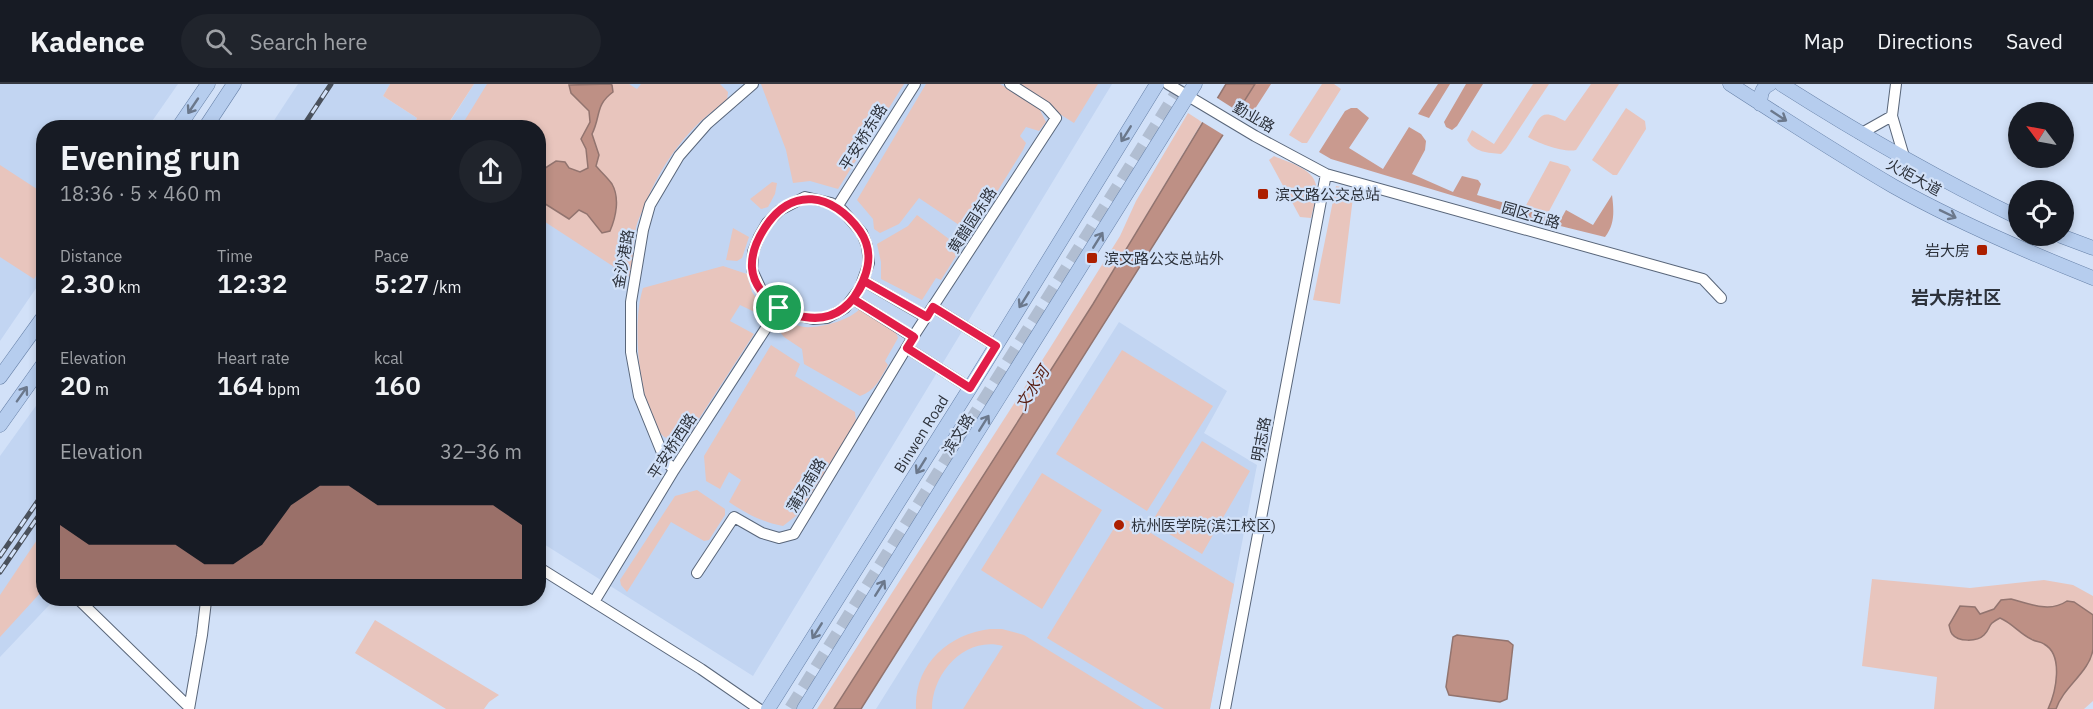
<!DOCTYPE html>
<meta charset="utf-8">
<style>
:root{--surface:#171b24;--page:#20242c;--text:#f1f3f6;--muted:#9ea1a6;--line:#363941;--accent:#d29487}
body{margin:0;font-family:"IBM Plex Sans","Noto Sans SC",sans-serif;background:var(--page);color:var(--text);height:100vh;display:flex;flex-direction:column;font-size:22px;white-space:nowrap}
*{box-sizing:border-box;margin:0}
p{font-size:20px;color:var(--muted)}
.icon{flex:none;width:33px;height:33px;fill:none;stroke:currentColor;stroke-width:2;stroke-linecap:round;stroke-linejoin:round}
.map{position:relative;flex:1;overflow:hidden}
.panel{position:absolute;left:36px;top:36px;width:510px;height:486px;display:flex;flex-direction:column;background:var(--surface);border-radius:24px;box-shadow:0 3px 9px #0003}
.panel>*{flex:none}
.needle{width:39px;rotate:302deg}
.controls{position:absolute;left:2008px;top:18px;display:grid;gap:12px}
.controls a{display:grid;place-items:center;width:66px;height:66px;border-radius:50%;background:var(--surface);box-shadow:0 3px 9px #0003;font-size:30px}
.pin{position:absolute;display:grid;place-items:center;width:51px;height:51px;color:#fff;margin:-26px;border:3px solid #fff;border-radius:50%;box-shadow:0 2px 6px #0007}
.round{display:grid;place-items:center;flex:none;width:63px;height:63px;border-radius:32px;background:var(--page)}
.summary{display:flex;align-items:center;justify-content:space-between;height:102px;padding:0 24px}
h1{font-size:33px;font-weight:600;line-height:45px}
.stats{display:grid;grid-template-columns:repeat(3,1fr);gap:9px;height:102px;padding:6px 24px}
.stats div{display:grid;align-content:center}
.stats b{font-size:26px;font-weight:600}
.stats small{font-size:16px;font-weight:400}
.stats p{font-size:16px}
.chart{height:168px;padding:12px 24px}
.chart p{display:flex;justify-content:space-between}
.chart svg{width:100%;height:108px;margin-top:6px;fill:var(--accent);opacity:.7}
header{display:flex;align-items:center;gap:36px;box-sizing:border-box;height:84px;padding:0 30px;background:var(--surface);border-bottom:2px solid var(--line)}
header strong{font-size:28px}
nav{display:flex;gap:33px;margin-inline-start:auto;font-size:21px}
.search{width:420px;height:54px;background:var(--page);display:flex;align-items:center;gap:15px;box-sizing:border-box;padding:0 21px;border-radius:33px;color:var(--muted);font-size:22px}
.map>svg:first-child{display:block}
</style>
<header>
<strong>Kadence</strong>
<div class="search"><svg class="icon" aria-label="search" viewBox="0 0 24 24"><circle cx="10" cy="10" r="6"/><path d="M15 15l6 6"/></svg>Search here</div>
<nav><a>Map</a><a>Directions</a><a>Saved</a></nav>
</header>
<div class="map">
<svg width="2093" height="625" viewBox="0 0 2093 625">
<rect width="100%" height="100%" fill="#d2e1f8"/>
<path fill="#c2d5f2" d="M 0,0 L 178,0 L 148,43 L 44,44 L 43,194 L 0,257 Z
M 298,0 L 390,0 L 383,12 L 417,34 L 412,43 L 269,44 Z
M 474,0 L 1112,0 L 753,592 L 539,457 L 538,44 L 446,44 Z
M 1119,238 L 1227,307 L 1204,349 L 1257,381 L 1210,625 L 876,625 Z
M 43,312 L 44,514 L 55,515 L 0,573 L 0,372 Z"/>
<path fill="#e8c5bd" d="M 390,0 L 474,0 L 446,43 L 412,44 L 417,34 L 383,12 Z
M 487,0 L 629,0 L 637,5 L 641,0 L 720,0 L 728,8 L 727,17 C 689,41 661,80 645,121 C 642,128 638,135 636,143 C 633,159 633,177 631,194 L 539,134 L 538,44 L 460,44 Z
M 761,0 L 904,0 L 838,105 L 810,97 L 793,99 L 786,66 Z
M 926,0 L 1000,0 L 1038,22 L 1046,38 L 1039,47 L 1026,43 L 1020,52 L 1026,59 L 1023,66 L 974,145 L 965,145 L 919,114 L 899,140 L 880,149 L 874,145 L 873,135 L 857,116 Z
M 1012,0 L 1098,0 L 1074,39 Z
M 1322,0 L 1334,0 L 1341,5 L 1307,59 L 1302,59 L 1289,51 Z
M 1533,0 L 1549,0 L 1506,65 L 1501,70 C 1488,69 1474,68 1467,56 L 1472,46 L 1494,60 Z
M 1591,0 L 1619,0 L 1576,66 C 1565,69 1537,59 1528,53 C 1541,31 1540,24 1565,37 Z
M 1626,24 L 1645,37 L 1646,45 L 1617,91 L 1613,91 L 1592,76 Z
M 1188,29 L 1202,38 L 1093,220 L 837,625 L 817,625 L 1050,264 L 1120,152 L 1136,117 Z
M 1274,72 C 1287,78 1313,84 1316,101 C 1318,110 1313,125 1311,134 L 1300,133 L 1269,76 Z
M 1550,77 L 1568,82 L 1571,86 L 1547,131 L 1524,125 Z
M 0,81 L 43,109 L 43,181 L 34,195 L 0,173 Z
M 772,98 L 777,99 L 775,110 L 768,123 L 761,125 L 750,115 Z
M 1336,102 L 1354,105 L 1340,220 L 1313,216 Z
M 917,131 L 961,164 L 941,196 L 936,194 L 922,216 L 881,195 L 881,178 L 877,160 L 908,142 Z
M 733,144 L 749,153 L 742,174 L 737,177 L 726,176 Z
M 723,182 L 747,190 L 752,208 L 767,228 L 763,232 L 740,221 L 730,237 L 754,250 L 691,347 L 675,358 C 667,355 661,352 657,344 C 638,314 632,237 643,204 Z
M 861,224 L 896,249 L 898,254 L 885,277 L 888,281 C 880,295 875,307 860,312 L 804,280 L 802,265 L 784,253 L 777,244 L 782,236 C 791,239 801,244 811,243 C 827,242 849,236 861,224 Z
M 771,261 L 800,280 L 795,292 L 855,328 L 856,338 L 805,420 L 799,421 L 789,417 L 785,423 L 797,431 L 783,442 C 762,438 747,430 729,418 L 741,396 L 729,388 L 720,405 L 706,397 L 704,372 Z
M 1122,266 L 1213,322 L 1147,427 L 1056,370 Z
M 1202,357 L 1250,387 L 1202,470 L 1151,439 Z
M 1042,389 L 1102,426 L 1042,525 L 981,486 Z
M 697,406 L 725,425 L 725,431 L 709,456 L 704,457 L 671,438 L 627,508 L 621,501 L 620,496 L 675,412 Z
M 1125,436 L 1133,438 L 1234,500 L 1210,625 L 1164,625 L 1047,554 L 1116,441 Z
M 43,447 L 43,506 L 0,553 L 0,511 Z
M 1872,495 L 1970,504 L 2044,496 L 2073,501 L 2093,512 L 2093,617 L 2084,625 L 1934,625 L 1937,593 L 1862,582 Z
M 375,536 L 499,611 L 489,618 L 484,625 L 446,625 L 355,569 Z
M 990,545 L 1002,545 L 1024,551 L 1144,625 L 963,625 L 1003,562 C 964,552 932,590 932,625 L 916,625 C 914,581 948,550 990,545 Z"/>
<path fill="#c99a8f" d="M 1255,0 L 1271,0 L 1251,31 L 1245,32 L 1237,27 Z
M 1438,0 L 1450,0 L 1429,34 L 1418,30 Z
M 1466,0 L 1483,0 L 1457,42 L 1452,46 L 1446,43 L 1444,38 Z
M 1351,24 L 1357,24 L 1369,34 L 1349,64 L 1383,85 L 1409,43 L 1421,50 L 1426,57 L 1425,66 L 1412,90 L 1453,108 L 1462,92 L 1478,96 L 1481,100 L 1477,111 L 1561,135 L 1566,126 L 1593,141 L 1612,111 C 1614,127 1615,140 1605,153 L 1528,134 L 1331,75 L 1319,68 L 1345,27 Z"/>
<path fill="#be9085" stroke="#92746f" stroke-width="1.5" d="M 610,0 L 612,1 L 613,8 C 595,21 601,32 592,50 L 599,71 L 596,82 C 601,88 608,94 612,100 C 620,114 616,133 610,147 L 602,149 L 587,130 L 579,126 L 569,135 L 539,116 L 539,88 L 556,77 L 565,78 L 569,84 L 580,88 L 588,84 L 586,65 L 581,55 L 590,38 L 589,27 L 571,9 L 569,1 Z
M 1226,0 L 1255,0 L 861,625 L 834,625 L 1093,220 Z
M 2011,515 C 2030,520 2050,529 2067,517 L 2074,518 L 2093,531 C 2093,542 2093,554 2093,565 C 2090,588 2063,603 2056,625 L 2048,625 C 2056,608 2064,571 2044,560 C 2040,557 2035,558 2031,555 C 2019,549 2012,539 2000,534 C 1986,541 1992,543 1984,551 C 1977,558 1958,558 1952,550 C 1950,548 1950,544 1949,541 L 1960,522 L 1975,523 L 1980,530 L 1994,525 L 2001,516 Z
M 1457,551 L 1508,557 L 1513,561 L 1507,615 L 1500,618 L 1449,611 L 1446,603 L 1453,553 Z"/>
<path fill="#d2e1f8" d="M 1214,12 L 1239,28 L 1225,52 L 1199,36 Z"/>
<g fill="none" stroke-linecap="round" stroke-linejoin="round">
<path stroke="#b1bed2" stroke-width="16" stroke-dasharray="16 8" stroke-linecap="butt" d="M 792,625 L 1184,0"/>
<defs>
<path id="minor" d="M 1168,0 L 1255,52 L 1326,90 L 1703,195 L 1721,214
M 1896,0 L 1892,32 L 1905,76
M 1860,50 L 1892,32
M 805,113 L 831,119 L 842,126 L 862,149 L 867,162 L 869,179 L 860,204 L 845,224 L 827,234 L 813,235 L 786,229 L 765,214 L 752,186 L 753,168 L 759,153 L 767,139 L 780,126 Z
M 837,123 L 915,0
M 864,197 L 926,233
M 853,215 L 913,253
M 933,223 L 996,262
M 907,264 L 970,304
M 674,386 L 665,376 L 639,312 L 631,268 L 631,218 L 643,146 L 650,121 L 679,72 L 707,40 L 753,0
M 538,483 L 701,585 L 759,625
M 697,489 L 734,433 L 762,449 L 779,454 L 794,450 L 913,253 L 1056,34 L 1046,23 L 1010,0
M 79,516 L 189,623
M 594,518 L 674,386 L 779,224
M 189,625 L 202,551 L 206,517 L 203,514
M 1225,625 L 1326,90"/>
<path id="major" d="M 1730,0 C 1784,35 1838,70 1893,102 C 1957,138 2025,167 2093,194
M 1781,0 C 1858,49 1936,94 2019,134
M 1760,20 C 1761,10 1761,4 1770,0
M 178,44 L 208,0
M 205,44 L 234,0
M 2061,152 L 2093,164
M 0,293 L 44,232
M 0,341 L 44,279
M 768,625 L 970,304 L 1157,0
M 804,625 L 1195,0"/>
</defs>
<use href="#minor" stroke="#59667a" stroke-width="12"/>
<use href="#major" stroke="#6781a8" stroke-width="15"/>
<use href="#minor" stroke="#fff" stroke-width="10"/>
<use href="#major" stroke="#b6cdee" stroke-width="14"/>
<defs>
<path id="rail" d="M 302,44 L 331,0
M 0,472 L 44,408
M 0,488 L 44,424"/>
</defs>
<use href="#rail" stroke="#4a515c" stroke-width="5"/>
<use href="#rail" stroke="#d2e1f8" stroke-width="3" stroke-dasharray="9" stroke-linecap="butt"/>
</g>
<defs><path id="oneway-shaft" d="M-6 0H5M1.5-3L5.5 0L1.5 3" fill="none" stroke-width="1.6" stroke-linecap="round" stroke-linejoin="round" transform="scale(1.5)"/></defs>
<g stroke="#6b788c">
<use href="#oneway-shaft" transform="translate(193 22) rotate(124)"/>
<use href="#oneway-shaft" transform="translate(1779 32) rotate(33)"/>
<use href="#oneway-shaft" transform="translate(1126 50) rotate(122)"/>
<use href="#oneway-shaft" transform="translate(1948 130) rotate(26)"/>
<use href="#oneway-shaft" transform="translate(1098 156) rotate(-58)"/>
<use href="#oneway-shaft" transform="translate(1024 216) rotate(122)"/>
<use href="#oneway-shaft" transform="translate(22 310) rotate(-55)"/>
<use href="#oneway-shaft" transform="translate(984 339) rotate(-58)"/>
<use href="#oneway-shaft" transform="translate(921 382) rotate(122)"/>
<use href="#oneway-shaft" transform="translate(880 504) rotate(-58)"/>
<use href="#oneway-shaft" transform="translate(817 547) rotate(122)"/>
</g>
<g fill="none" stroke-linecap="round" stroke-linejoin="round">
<defs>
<path id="route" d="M 779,224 C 787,230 795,232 805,233 C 834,238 852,222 864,197 L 927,233 L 933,223 L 996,262 L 970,304 L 907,264 L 914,253 L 853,215 C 867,194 876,170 860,147 C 833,109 791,101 764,145 C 757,156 751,169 752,184 C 753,200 766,215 779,224"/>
</defs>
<use href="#route" stroke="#fff" stroke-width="12"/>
<use href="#route" stroke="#e11d48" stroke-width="8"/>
</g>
<g fill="#ac1f00" stroke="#d2e1f8" stroke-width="2">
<rect x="1257" y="104" width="12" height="12" rx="3"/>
<rect x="1976" y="160" width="12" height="12" rx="3"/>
<rect x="1086" y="168" width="12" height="12" rx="3"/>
<circle cx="1119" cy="441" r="6"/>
</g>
<g text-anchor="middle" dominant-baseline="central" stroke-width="4.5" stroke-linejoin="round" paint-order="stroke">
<g font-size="15" fill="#2d323b" stroke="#d2e1f8">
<text transform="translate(1254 33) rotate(30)">勤业路</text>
<text transform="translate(863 53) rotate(-58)">平安桥东路</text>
<text transform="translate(1914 93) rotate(29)">火炬大道</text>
<text transform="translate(1531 131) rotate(16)">园区五路</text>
<text transform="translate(972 136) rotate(-57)">黄醋园东路</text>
<text transform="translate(623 175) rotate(-80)">金沙港路</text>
<text transform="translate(921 350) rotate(-58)">Binwen Road</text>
<text transform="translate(958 350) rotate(-58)">滨文路</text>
<text transform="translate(1261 355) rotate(-79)">明志路</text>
<text transform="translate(672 362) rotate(-57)">平安桥西路</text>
<text transform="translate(806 401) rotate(-59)">蒲场南路</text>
</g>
<g font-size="15" fill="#2d323b" stroke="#d2e1f8" text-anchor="start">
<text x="1275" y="110">滨文路公交总站</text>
<text x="1970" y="166" text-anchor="end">岩大房</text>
<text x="1104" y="174">滨文路公交总站外</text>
<text x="1131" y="441">杭州医学院(滨江校区)</text>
</g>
<g font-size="16" font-style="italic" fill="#591f13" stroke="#d2e1f8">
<text transform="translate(1032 304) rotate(-58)">文水河</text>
</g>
<g font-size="18" font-weight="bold" fill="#2d323b" stroke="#d2e1f8">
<text x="1956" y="213">岩大房社区</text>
</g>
</g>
</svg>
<div class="controls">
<a><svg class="needle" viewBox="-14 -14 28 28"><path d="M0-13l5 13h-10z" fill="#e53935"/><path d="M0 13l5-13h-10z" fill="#9ea1a6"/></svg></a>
<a><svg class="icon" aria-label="locate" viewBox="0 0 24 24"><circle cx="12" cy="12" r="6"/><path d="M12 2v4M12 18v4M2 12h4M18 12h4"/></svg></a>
</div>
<div class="pin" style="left:779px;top:224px;background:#1e9e55"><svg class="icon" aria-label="arrive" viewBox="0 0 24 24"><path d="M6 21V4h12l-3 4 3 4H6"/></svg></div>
<section class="panel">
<div class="summary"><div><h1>Evening run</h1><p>18:36 · 5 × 460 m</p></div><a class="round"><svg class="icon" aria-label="share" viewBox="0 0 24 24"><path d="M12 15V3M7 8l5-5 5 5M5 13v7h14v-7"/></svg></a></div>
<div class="stats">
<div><p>Distance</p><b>2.30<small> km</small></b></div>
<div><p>Time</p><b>12:32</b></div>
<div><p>Pace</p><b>5:27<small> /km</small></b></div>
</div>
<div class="stats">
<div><p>Elevation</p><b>20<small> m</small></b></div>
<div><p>Heart rate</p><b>164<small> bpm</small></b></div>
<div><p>kcal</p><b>160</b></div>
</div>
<div class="chart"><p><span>Elevation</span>32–36 m</p>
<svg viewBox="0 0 160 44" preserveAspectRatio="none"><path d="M0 44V22L10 30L20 30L30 30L40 30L50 38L60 38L70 30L80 14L90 6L100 6L110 14L120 14L130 14L140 14L150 14L160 22V44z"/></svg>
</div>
</section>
</div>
